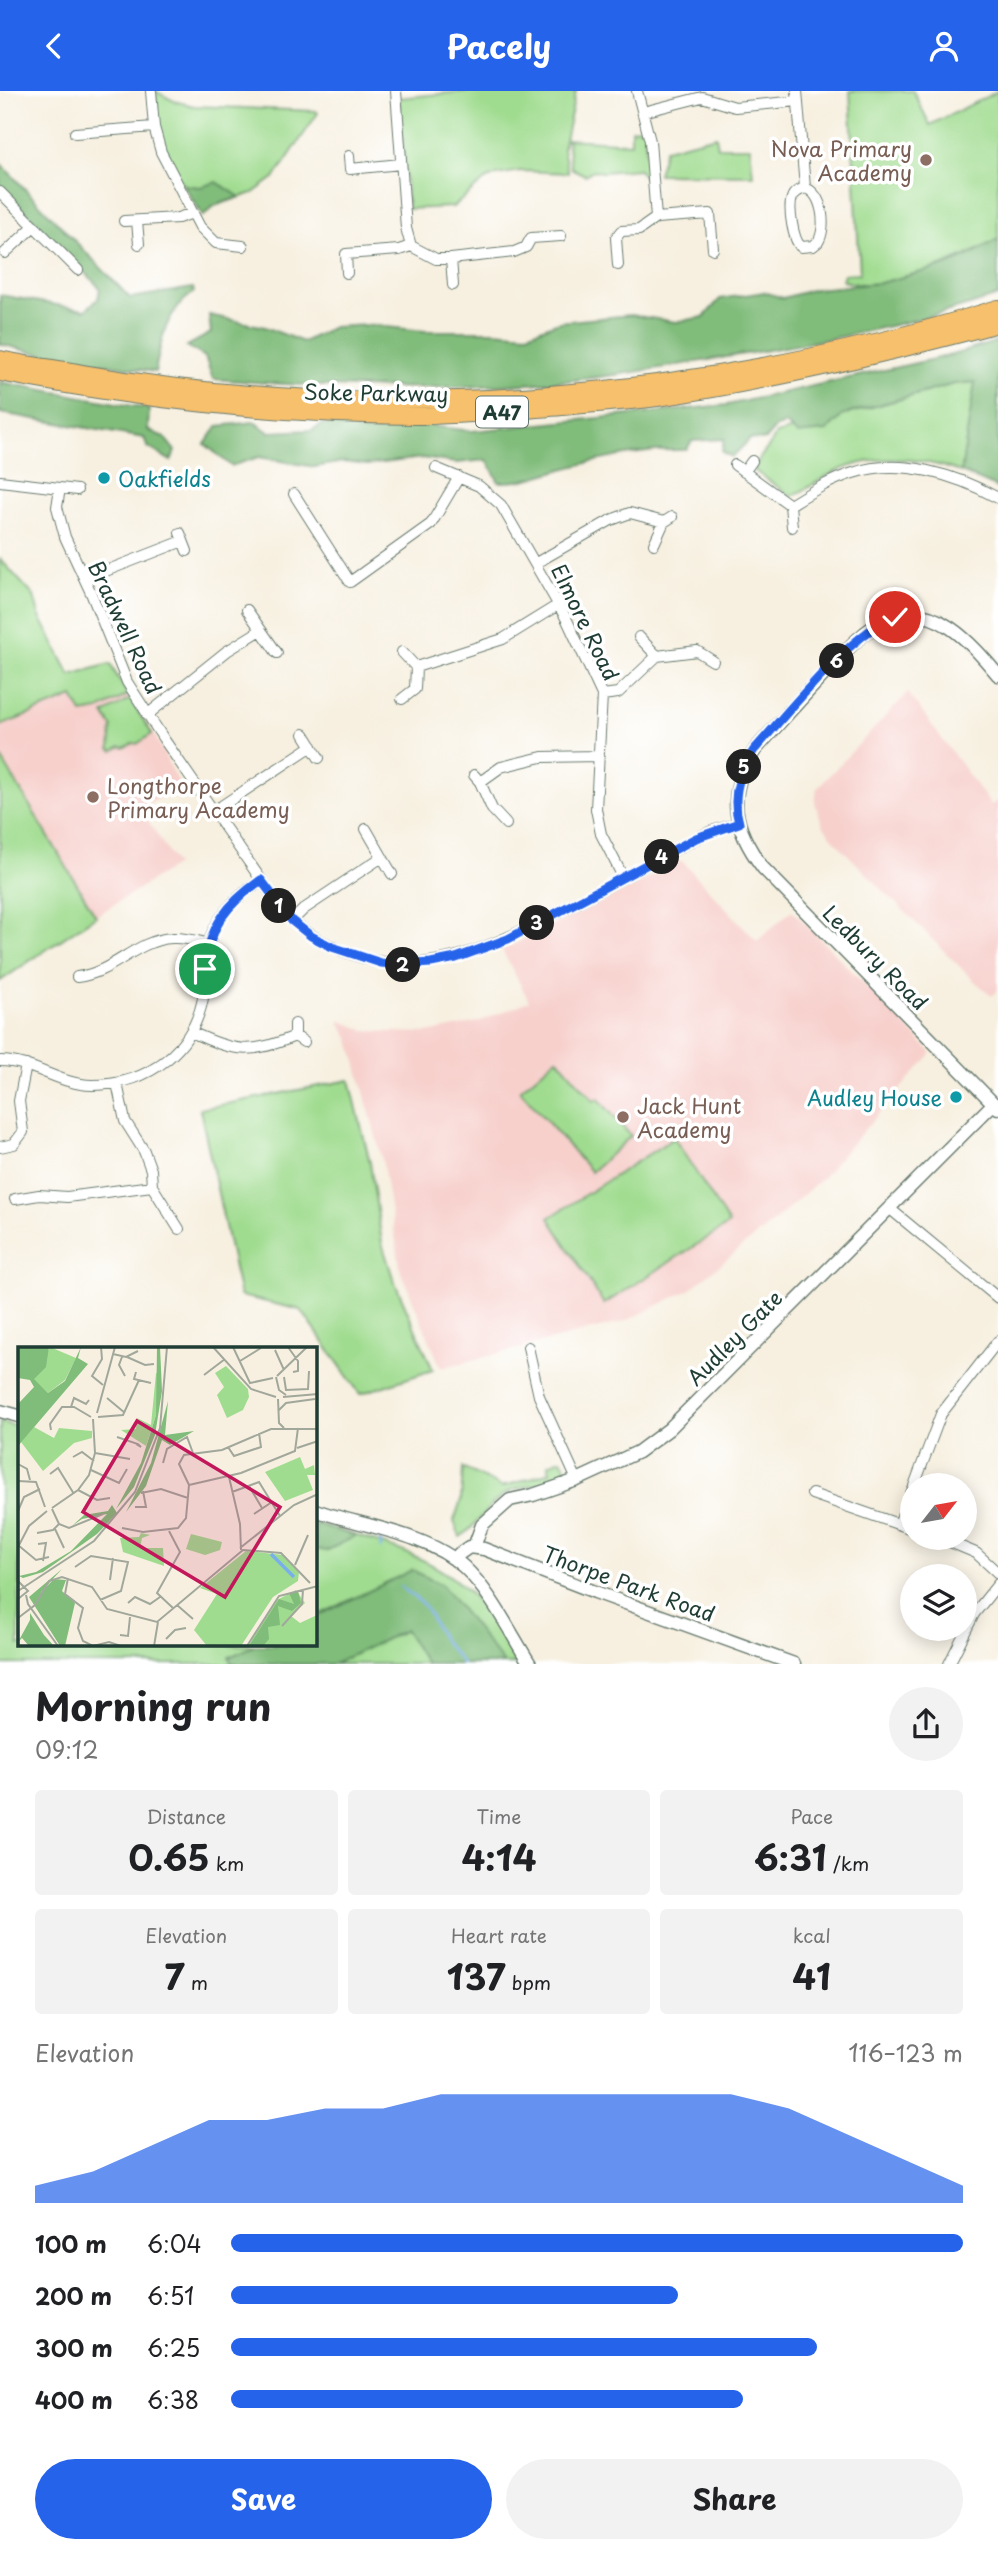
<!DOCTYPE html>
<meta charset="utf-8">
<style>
:root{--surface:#fff;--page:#f2f2f2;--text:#202124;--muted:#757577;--accent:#2563eb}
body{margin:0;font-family:"Playpen Sans",sans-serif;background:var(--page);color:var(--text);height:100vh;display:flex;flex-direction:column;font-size:26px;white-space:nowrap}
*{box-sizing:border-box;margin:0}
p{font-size:23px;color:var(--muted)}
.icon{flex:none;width:38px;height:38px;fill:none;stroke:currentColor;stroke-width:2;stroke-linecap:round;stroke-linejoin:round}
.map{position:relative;height:1573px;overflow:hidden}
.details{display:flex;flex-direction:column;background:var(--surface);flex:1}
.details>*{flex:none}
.needle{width:46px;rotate:59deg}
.buttons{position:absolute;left:900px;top:1382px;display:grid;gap:14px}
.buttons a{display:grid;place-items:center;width:77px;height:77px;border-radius:50%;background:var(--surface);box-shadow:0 4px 18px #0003;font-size:35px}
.pin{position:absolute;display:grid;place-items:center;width:60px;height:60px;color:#fff;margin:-30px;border:4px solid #fff;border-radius:50%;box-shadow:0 2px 7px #0007}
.km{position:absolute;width:35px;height:35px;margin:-18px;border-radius:50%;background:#222;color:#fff;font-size:19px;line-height:35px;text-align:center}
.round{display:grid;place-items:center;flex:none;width:74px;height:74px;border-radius:37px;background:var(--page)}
.summary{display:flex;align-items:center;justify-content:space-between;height:119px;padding:0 35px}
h1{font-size:38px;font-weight:700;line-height:52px}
.figures{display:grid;grid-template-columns:repeat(3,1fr);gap:10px;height:119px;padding:7px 35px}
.figures div{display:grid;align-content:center;border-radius:7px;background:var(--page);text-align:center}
.figures b{font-size:35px;font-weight:700}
.figures small{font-size:19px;font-weight:400}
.figures p{font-size:19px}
.chart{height:196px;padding:14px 35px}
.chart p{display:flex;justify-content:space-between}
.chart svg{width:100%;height:126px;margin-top:7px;fill:var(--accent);opacity:.7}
.cta{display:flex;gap:14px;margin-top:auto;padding:14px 35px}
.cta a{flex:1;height:80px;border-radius:42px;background:var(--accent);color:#fff;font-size:28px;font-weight:700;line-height:80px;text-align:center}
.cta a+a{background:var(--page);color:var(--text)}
ul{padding:0 35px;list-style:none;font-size:23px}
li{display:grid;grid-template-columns:112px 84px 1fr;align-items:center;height:52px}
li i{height:18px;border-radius:9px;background:var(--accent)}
header{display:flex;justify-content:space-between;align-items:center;height:91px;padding:0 35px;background:var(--accent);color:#fff;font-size:32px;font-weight:700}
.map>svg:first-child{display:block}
</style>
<header><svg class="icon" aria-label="back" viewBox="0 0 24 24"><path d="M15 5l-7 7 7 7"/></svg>Pacely<svg class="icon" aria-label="person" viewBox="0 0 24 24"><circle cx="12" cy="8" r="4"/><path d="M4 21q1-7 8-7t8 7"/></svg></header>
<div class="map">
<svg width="998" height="1573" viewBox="0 0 998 1573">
<rect width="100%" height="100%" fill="#fff"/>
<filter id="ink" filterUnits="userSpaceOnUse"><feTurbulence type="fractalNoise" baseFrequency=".0143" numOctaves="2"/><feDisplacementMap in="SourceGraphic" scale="14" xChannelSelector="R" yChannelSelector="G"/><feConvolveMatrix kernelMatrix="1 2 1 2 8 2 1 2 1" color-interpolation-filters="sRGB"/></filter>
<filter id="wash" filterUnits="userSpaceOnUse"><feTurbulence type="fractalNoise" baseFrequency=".00686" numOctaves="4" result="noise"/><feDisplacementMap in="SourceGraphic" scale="28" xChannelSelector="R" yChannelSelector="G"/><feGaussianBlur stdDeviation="1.57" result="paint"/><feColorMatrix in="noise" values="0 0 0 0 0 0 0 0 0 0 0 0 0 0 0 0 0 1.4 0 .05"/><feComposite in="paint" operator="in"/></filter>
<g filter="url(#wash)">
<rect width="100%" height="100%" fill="#f7f0e0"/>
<path fill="#f7d0cc" d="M 119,587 L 154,643 L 180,694 L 141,718 L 176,774 L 96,825 L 0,665 L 0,635 Z
M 908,602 L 991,714 L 998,709 L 998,899 L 992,905 L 971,887 L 842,758 L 823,735 L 815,712 L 817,697 Z
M 682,770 L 757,850 L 792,819 L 932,962 L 819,1090 L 774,1130 L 689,1199 L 624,1231 L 441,1277 L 401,1181 L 382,1068 L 350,949 L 339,929 L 367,940 L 427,942 L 478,931 L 529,910 L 502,859 Z"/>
<path fill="#a0dc90" stroke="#608c62" stroke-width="2" d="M 155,0 L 174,10 L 194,15 L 316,20 L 318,22 L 275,86 L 253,102 L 214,115 L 203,125 L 171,76 C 171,65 165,58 162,48 C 157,32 157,16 155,0 Z
M 470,0 L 576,0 L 563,58 L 568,82 L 520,80 L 497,84 L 485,89 L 453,116 L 408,118 L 399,7 Z
M 850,0 L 913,0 L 930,34 L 998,0 L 998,148 C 962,168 882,205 842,189 L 844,183 L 860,182 Z
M 644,36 L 648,79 L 645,87 L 639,78 L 602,81 L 593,79 L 585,84 L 571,77 L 567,48 L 631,52 L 631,38 Z
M 716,45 L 718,56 L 750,56 L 753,84 L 658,83 L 665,58 Z
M 976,291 L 961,381 C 918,365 871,362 829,384 C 816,391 805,400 791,405 L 755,380 C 756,366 771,357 776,343 L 954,293 Z
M 0,468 L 34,505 L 39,524 L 70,584 L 110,573 L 128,604 L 99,619 L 82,622 L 73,606 L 0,635 Z
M 130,608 L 152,643 L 137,653 L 134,652 L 124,657 L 121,656 L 113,660 L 110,658 L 112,636 L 104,623 Z
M 0,665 L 96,825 L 0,890 Z
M 557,967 L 594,1010 L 598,1007 L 631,1045 L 591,1081 L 520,999 Z
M 350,989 L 370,1072 L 382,1152 L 393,1187 L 433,1279 L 360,1303 L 301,1219 L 240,1205 L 200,1018 Z
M 674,1047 L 729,1133 L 604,1213 L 549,1127 Z
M 0,1331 L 19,1336 L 19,1554 L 315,1554 L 315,1432 C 371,1450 438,1463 477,1510 C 493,1528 505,1552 518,1573 L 0,1573 Z
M 561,1368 L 565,1376 L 564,1385 C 546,1396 522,1392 505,1403 C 486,1415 478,1435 460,1446 L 454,1430 L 461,1409 L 463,1377 L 502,1396 L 550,1381 L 548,1373 Z"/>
<path fill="#80bc7a" stroke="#507c57" stroke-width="2" d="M 0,72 L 130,207 L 193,197 L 194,201 C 164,223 162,247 155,281 L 36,262 L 0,253 L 0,204 L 85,219 L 98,208 L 100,197 L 0,95 Z
M 217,91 L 240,106 L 214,115 L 203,125 L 183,94 L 200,96 Z
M 998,148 L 998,205 C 917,232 834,248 751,262 C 681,273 611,287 541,292 C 432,300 322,297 213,288 L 205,266 L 187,255 L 211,242 L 209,224 L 265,236 L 303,251 L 333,236 L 368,234 L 425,240 L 494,240 L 527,243 L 559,231 L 631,224 L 676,231 L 704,226 L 720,208 L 764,201 L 783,207 L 815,198 L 880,192 L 940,176 L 966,166 Z
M 998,250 L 998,397 L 961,381 L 975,291 L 954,293 L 843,324 L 827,340 L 797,343 L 786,333 L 776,336 L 765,349 L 750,348 L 732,366 L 722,361 L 724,348 L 692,350 L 686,359 C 644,358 603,368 563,378 C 541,384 521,392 499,391 L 487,369 L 456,372 L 422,367 L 367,374 L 343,371 L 315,376 L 259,366 L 231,375 L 205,353 L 218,335 L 254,331 L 269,341 L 312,339 L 323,333 L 350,334 L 358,340 L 377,340 L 424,334 L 472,340 L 727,314 L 952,264 Z
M 0,291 L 149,318 L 148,339 L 164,346 L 175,360 L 171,370 L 148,356 L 144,347 L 0,322 Z
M 315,1433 L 315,1432 L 356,1445 L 326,1460 L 315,1458 Z
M 412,1479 L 442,1494 L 504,1573 L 426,1573 L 405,1539 L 334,1573 L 232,1573 L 229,1566 L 256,1554 L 315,1554 L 315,1526 Z"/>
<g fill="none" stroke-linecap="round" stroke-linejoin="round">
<path stroke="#7ab0e9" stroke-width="2.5" d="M 380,1448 L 381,1457
M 400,1495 L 424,1514 L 443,1549 L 463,1573"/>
</g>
</g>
<g filter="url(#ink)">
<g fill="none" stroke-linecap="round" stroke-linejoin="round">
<defs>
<path id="minor" d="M 151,0 L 154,36 L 161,61 L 200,136 L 216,152 L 243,155
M 396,0 L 406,137 L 411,155 L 436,168 L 451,168 L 514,161 L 526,156 L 531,147 L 561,145
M 637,0 L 650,50 L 656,127
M 797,0 L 805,97
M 643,21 L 702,6 L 735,16 L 798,10
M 75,42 L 154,36
M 349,65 L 350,78 L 401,73
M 805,97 C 823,102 827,137 818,151 L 813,155 L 801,156 C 793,149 788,117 792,107 C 794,101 799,99 805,97 Z
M 0,101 L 78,179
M 124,130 L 178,127 L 193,122
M 137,130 L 139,153
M 5,162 L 34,135
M 451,168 L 453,194
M 618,174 L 616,147 L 621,140 L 639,139 L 656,127 L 710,123 L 713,158
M 347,182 L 346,163 L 399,159 L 411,155
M 735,374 L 790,414
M 436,377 L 479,395 L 501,414 L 566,527 L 602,604 L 596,718 L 601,743 L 623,786
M 744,381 L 752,370
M 0,390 L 77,399
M 60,397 L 57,416 L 65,446 L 91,502 L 127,591 L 163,647 L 282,819 C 300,840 322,852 348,862 C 429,893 503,850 574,813 C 615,791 656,769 697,747 L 712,740 L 739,732
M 294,403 L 350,491 L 431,433 L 459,386
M 790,414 C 811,401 830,389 853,382 C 900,366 956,384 998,407
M 790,414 L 792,436
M 180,442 L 187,460
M 654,453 L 664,431 L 672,426
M 536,472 L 611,429 L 630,422 L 664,431
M 85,488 L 183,450
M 247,519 L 277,562
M 639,546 L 657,565
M 402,561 L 416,576 L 415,598 L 402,608
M 416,576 L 503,548 L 558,514
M 602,604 L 618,602 L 657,565 L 697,560 L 713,570
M 147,624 L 227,560 L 261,539
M 304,643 L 319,667
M 474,684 L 480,691 L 492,718 L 506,733
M 480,691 L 501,676 L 542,666 L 598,665
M 214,720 L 312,655
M 366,738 L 392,783
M 292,830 L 304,818 L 382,766
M 77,886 C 114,882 135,849 172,847 C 184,846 197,850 210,853
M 295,933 L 295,945 L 304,951
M 191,941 C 235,961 251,964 295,945
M 0,970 C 33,970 60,994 92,994 C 149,994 196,958 204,901 C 207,881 205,863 212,843 C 222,819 240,804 261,789
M 117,992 L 125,1030 L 144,1060 L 151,1079 L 152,1095 L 179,1138
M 0,1056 L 14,1053 L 23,1041 L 19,1010 L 26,974
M 15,1108 L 39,1104 L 67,1106 L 152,1095
M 889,1117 L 998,1207
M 528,1256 L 539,1305 L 577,1389
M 914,1395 L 941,1323 L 998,1250
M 812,1403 L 912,1438
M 899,1433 L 912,1400
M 940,1447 L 976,1462 L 998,1482
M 949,1573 L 974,1523 L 998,1493"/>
<path id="tertiary" d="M 998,584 C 972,553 934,508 888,528 C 865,538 847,558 831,576 C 805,603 780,631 755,659 C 725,702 733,737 763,777 L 998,1017
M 0,1320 L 19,1325
M 315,1419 C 361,1435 427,1442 464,1476 C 490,1500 511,1543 530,1573
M 474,1456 L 482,1434 L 510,1409 L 533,1404 L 577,1389 L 638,1361 L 669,1338 L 993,1013
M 455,1469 L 459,1463 L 469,1456 L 484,1458 L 595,1501 L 794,1573"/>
<path id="trunk" d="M 0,268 C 27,274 56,277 83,282 C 386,335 704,308 998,217
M 0,282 C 137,309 275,324 415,325 C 464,325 513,320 562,316 C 594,313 626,311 657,307 C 773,290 886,263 998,233"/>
</defs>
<use href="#minor" stroke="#6b7c70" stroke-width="12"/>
<use href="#tertiary" stroke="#6b7c70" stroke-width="15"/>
<use href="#trunk" stroke="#6b7c70" stroke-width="18"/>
<use href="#minor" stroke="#fff" stroke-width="10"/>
<use href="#tertiary" stroke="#fff" stroke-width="12"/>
<use href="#trunk" stroke="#f7c06c" stroke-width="16"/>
</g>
</g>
<g fill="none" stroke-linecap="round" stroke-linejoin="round" filter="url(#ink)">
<defs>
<path id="route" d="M 205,878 C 209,835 227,813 261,789 L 292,830 L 311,845 L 332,856 L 381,872 L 401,874 L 431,872 L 456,867 L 508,848 L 696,747 L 739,732 C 731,705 739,681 754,659 C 786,624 853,539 895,526"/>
</defs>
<use href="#route" stroke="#fff" stroke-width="14"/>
<use href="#route" stroke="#2563eb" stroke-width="9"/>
</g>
<g fill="#8d6e63" stroke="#fff" stroke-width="2.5">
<circle cx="926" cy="69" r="7"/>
<circle cx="93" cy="706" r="7"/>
<circle cx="623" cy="1026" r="7"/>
</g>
<g fill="#0f9aa8" stroke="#fff" stroke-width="2.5">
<circle cx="104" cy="387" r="7"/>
<circle cx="956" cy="1006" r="7"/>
</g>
<g text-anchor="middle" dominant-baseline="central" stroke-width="7" stroke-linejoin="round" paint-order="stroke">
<rect fill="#fff" stroke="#627771" stroke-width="2" x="476" y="305.5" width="52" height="31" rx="5"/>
<g font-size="19" font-weight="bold" fill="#1f3d34">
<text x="502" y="321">A47</text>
</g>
<g font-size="21" fill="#785e54" stroke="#fff" text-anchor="start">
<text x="912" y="57" text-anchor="end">Nova Primary<tspan x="912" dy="24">Academy</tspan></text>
<text x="107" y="694">Longthorpe<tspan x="107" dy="24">Primary Academy</tspan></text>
<text x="637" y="1014">Jack Hunt<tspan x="637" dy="24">Academy</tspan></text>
</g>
<g font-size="21" fill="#1f3d34" stroke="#fff">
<text transform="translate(376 301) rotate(1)">Soke Parkway</text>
<text transform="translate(586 531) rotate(64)">Elmore Road</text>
<text transform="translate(126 536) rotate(65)">Bradwell Road</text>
<text transform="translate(876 866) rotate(45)">Ledbury Road</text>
<text transform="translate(734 1246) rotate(-45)">Audley Gate</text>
<text transform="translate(629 1492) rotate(20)">Thorpe Park Road</text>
</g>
<g font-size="21" fill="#0d838f" stroke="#fff" text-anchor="start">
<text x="118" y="387">Oakfields</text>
<text x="942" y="1006" text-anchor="end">Audley House</text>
</g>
</g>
<g transform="translate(18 1256)">
<rect width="299" height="299" fill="#f7f0e0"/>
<path d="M 32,0 L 58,11 L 47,33 L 30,46 L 15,32 ZM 208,19 L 230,42 L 231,50 L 225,63 L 209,71 L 199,48 L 206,40 L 197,26 ZM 138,26 L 142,27 L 138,68 L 128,99 L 103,83 L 118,82 L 119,71 L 133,78 ZM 16,80 L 36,91 L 41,81 L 74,84 L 74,91 L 56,96 L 25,124 L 3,95 ZM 282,110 L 287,122 L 296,118 L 297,128 L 289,128 L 295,143 L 267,154 L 247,125 ZM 123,186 L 132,188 L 124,191 L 122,201 L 145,201 L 146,219 L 105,205 L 102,191 L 121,190 ZM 173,187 L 204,195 L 202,203 L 187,208 L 168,202 ZM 228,204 L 265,208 L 281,225 L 280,234 L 255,250 L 223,299 L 189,299 L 176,283 L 199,247 L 182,241 ZM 278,243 L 287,256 L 273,269 L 282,276 L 299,268 L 299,299 L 230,299 L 257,254 Z" fill="#a0dc90"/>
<path d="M 0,0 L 31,0 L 28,20 L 16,32 L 30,46 L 47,34 L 63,0 L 60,11 L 70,17 L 0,99 L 0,57 L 16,40 L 12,33 L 0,31 ZM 139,0 L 142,0 L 144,44 L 137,88 L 116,140 L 98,162 L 123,116 L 138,68 ZM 150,54 L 147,88 L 176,84 L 152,98 L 144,93 L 128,139 L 108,165 L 133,116 ZM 94,158 L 99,166 L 79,187 L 25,225 L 5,231 L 1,229 L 18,225 L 53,204 L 89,167 L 64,172 L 54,179 L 66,168 L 90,164 ZM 44,222 L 22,246 L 36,232 L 48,233 L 44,244 L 57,256 L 47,299 L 42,299 L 11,250 ZM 280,244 L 283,256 L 274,264 L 260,259 L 262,278 L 250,280 L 251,292 L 245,299 L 231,299 L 261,252 L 276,257 L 271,246 ZM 12,266 L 26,288 L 36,299 L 11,299 L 4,291 L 0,295 L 12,273 Z" fill="#80bc7a"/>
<path fill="none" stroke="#7ab0e9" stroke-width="3.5" d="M 253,207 L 276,230"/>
<path fill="none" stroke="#a1a89b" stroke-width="2" d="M 83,0 L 84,12 L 74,29 L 85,38M 195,0 L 233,42 L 258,50M 215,0 L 232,36 L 255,31M 270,0 L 280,14 L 280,24 L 275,25M 257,3 L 266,23M 95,7 L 108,10 L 120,4M 104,10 L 101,18 L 107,29M 109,10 L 127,18 L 136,17M 222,14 L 243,1M 118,25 L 116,32 L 133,36M 186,28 L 207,12M 259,29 L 289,0M 258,30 L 261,43 L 268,48M 266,30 L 268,43 L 290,42 L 291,24M 265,50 L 300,47M 89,51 L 107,66M 260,52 L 261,76 L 266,81M 53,60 L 56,51 L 68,57 L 71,53M 261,63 L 268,56 L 297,52M 79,66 L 97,0M 80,70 L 105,68 L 121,33M 33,83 L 32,77 L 44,60 L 56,60 L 73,70M 99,90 L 120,97 L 123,100 L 118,97M 210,100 L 216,109 L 243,100 L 241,86M 279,101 L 300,94M 77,106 L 112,112M 55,110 L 64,105 L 76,114M 145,116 L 149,102 L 169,90 L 175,106M 0,117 L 9,122 L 12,133M 73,123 L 101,136 L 109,122M 32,127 L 40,121 L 56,147M 211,130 L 222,177 L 223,203M 0,134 L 18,135 L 27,160M 171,138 L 161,117 L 166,108 L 204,103 L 253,82 L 300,82M 171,138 L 223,126 L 277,104 L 280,81M 231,139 L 244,161M 60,143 L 79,153 L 92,151M 214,145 L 241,135 L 262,169M 123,146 L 143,142 L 170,151M 117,160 L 128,160 L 125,144M 34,161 L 60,143 L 71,128 L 77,106 L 75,72M 34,162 L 41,177 L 51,181 L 85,167M 0,164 L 6,150 L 22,142M 236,167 L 254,155M 104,181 L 125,185 L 160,181 L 168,171 L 171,138M 37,182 L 46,201M 151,184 L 162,205 L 139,246 L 155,261M 19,186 L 35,183 L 41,177M 20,197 L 28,196 L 25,214M 0,198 L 18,213 L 31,210M 0,200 L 11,179 L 29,164M 222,201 L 276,158 L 300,147M 277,218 L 290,188M 57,220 L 73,209 L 110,215 L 103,244 L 82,253M 50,231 L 47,247 L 65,261 L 60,281 L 65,294 L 75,299 L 91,295 L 103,299M 92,233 L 95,211M 0,234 L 10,244 L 0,252M 0,244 L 76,194 L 117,145 L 142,81 L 149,0M 8,248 L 10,257 L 40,299M 110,256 L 117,250 L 132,257 L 142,250M 159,258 L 175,272M 0,271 L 17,258 L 31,234 L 44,230 L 74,240 L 89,262 L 139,275 L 225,203 L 263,206 L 292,236M 264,279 L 284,257 L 285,243M 102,288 L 110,289 L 112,270M 148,292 L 157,283 L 168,281M 136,299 L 140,275M 229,299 L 261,249 L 300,239"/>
<path fill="#c2185b" fill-opacity="0.15" stroke="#c2185b" stroke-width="3.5" d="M 119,74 L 262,160 L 207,250 L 65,165 Z"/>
<rect width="299" height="299" fill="none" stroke="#1f3d34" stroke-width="3.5"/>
</g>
</svg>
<div class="buttons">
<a><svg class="needle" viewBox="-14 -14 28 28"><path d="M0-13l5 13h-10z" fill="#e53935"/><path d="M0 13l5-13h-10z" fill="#757577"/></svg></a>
<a><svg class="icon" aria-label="layers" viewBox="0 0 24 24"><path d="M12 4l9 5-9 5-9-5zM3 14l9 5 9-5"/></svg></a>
</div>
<div class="pin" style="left:205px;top:878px;background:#1e9e55"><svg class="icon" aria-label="arrive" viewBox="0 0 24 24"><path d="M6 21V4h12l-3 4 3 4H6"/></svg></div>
<div class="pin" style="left:895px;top:526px;background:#d93025"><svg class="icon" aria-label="check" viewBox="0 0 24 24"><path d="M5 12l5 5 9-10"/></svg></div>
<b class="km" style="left:279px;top:815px">1</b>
<b class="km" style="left:403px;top:874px">2</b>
<b class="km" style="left:537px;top:832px">3</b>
<b class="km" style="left:662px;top:766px">4</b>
<b class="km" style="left:744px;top:676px">5</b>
<b class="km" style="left:837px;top:570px">6</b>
</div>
<section class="details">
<div class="summary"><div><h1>Morning run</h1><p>09:12</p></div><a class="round"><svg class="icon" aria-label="share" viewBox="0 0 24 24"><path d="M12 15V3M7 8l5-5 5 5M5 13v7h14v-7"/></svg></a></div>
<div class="figures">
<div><p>Distance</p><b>0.65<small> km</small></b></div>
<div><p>Time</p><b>4:14</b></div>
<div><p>Pace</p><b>6:31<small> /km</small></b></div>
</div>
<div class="figures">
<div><p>Elevation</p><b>7<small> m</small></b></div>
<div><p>Heart rate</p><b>137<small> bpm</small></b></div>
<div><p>kcal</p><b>41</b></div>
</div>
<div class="chart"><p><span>Elevation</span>116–123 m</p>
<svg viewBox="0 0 160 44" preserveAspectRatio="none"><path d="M0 44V38L10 33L20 24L30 15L40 15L50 11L60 11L70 6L80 6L90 6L100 6L110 6L120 6L130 11L140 20L150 29L160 38V44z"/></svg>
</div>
<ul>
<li><b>100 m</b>6:04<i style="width:100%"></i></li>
<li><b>200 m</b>6:51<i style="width:61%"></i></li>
<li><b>300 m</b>6:25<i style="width:80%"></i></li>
<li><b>400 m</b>6:38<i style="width:70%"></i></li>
</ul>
<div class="cta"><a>Save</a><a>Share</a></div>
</section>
